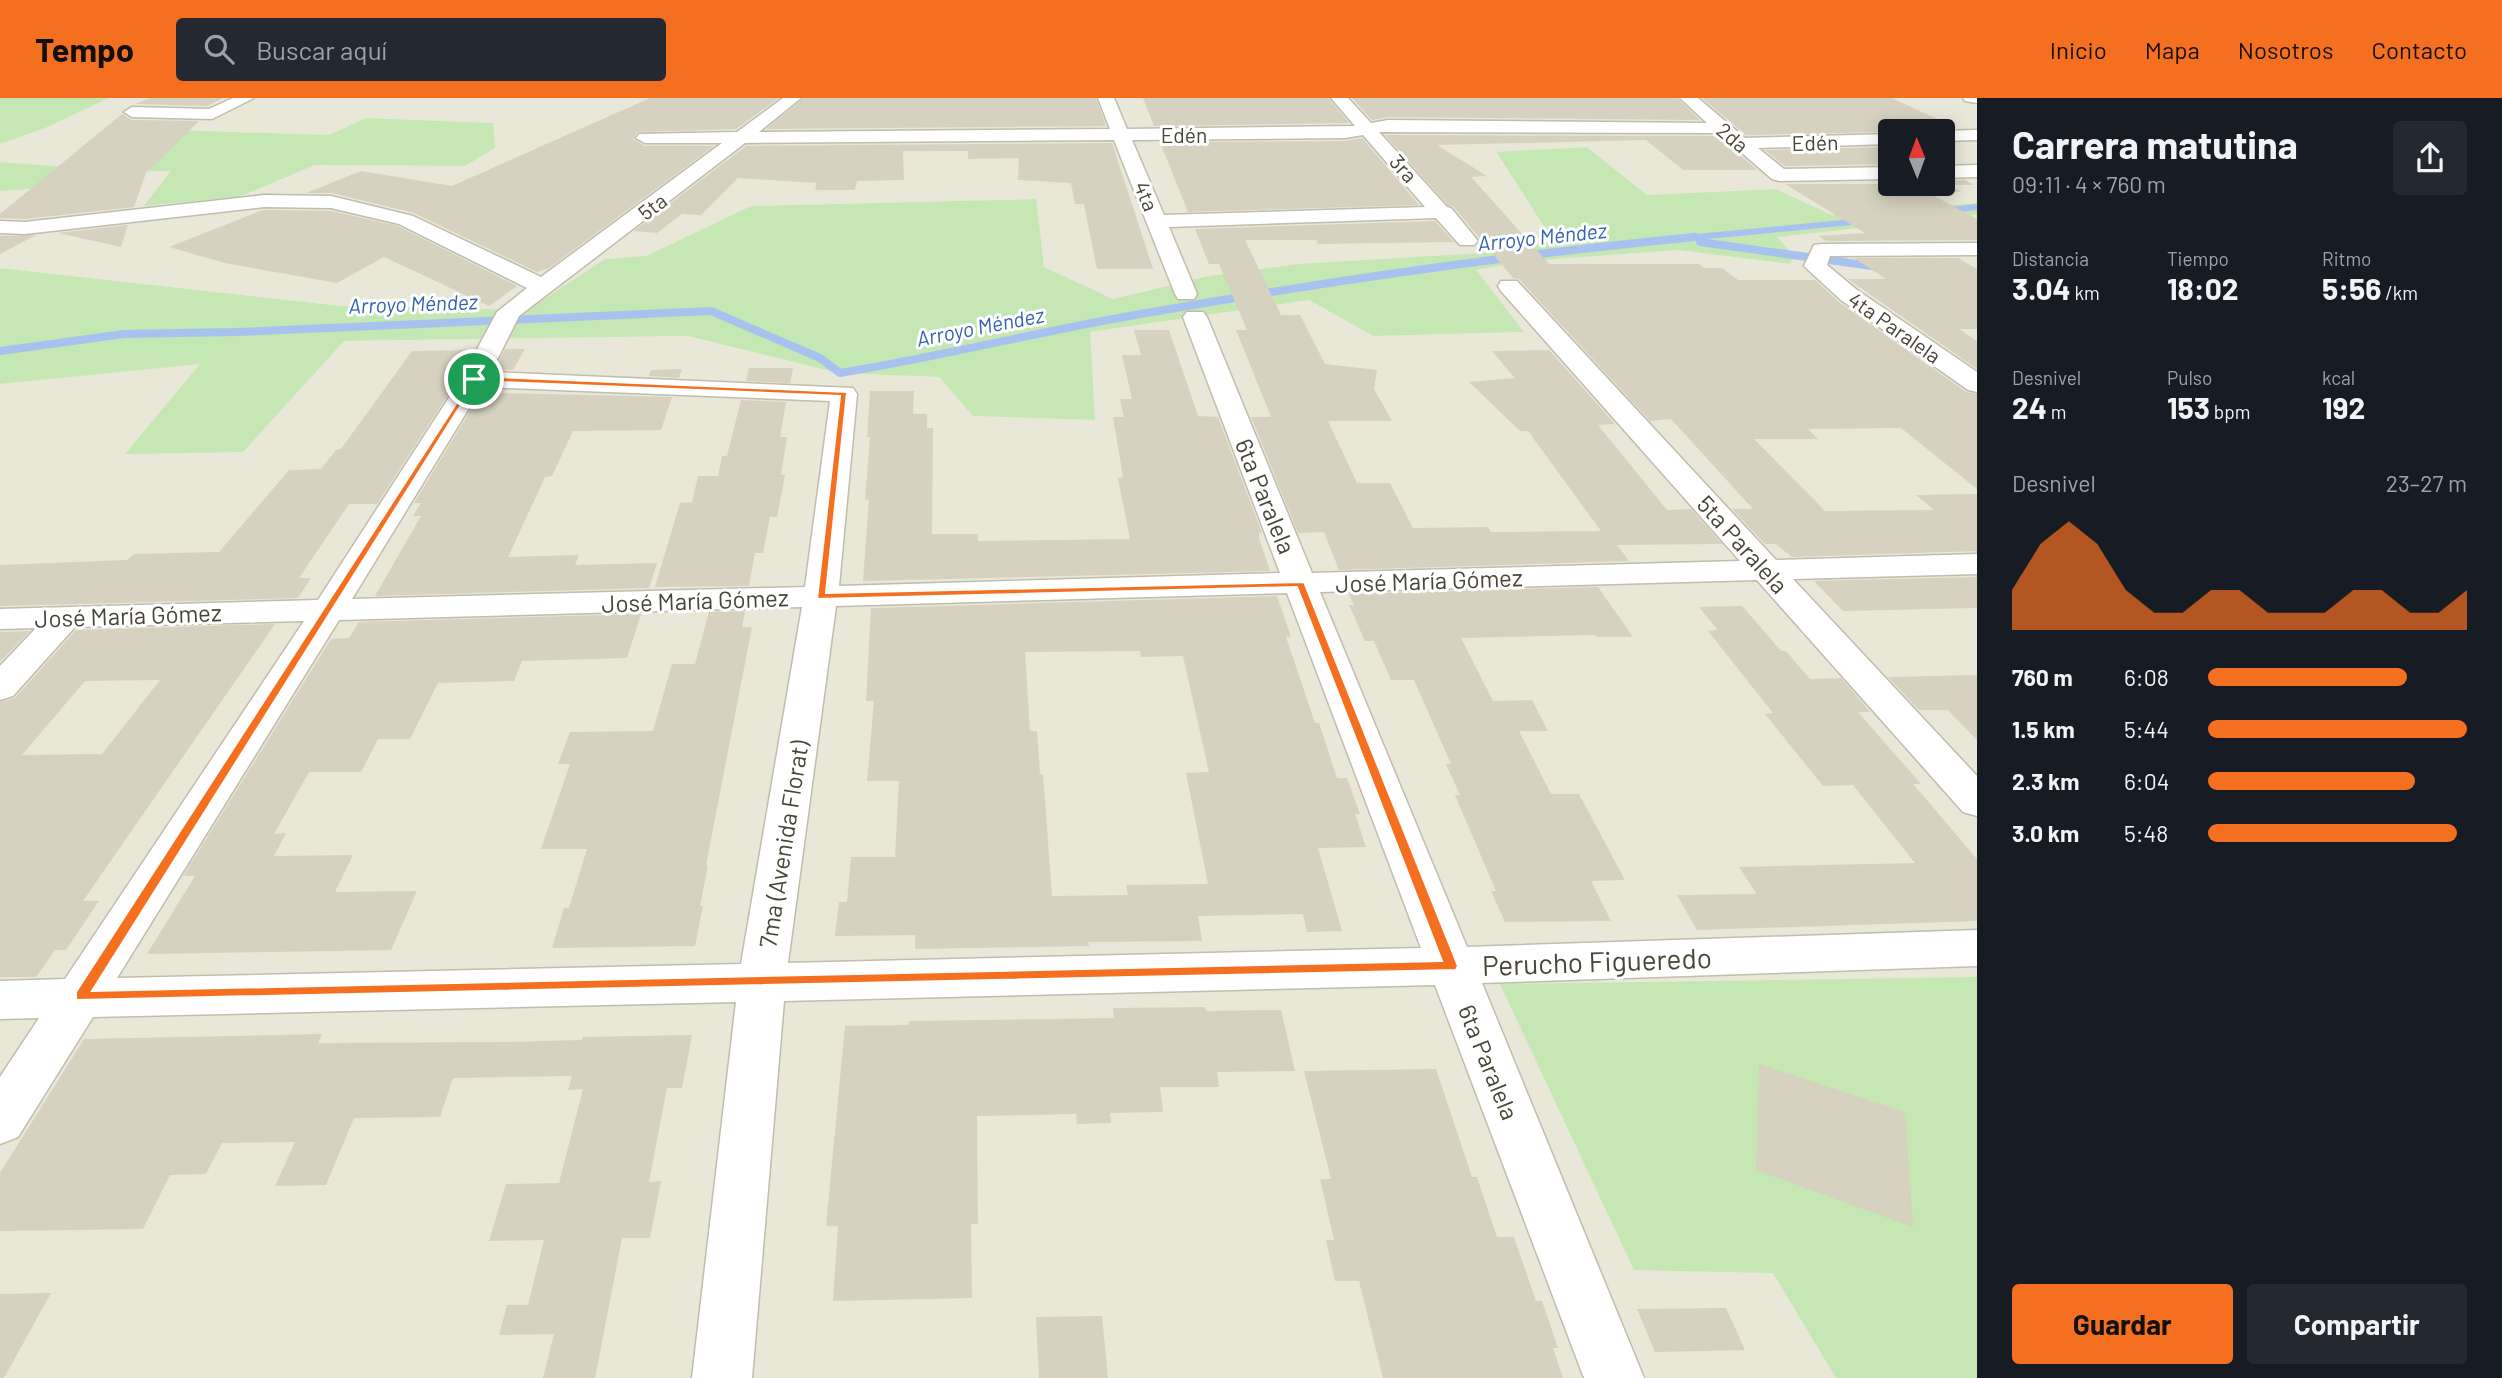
<!DOCTYPE html>
<html lang="es">
<meta charset="utf-8">
<style>
:root{--surface:#171b24;--page:#242831;--text:#f1f3f6;--muted:#9ea1a6;--accent:#f56f20}
body{margin:0;font-family:Barlow,sans-serif;background:var(--page);color:var(--text);height:100vh;display:flex;flex-direction:column;font-size:26px;white-space:nowrap}
*{box-sizing:border-box;margin:0}
p{font-size:23px;color:var(--muted)}
.icon{flex:none;width:38px;height:38px;fill:none;stroke:currentColor;stroke-width:2;stroke-linecap:round;stroke-linejoin:round}
.map{position:relative;flex:1;overflow:hidden}
.sheet{display:flex;flex-direction:column;background:var(--surface);width:525px}
.sheet>*{flex:none}
.needle{width:46px;rotate:359deg}
.buttons{position:absolute;left:1878px;top:21px;display:grid;gap:14px}
.buttons a{display:grid;place-items:center;width:77px;height:77px;border-radius:7px;background:var(--surface);box-shadow:0 4px 18px #0003;font-size:35px}
.pin{position:absolute;display:grid;place-items:center;width:60px;height:60px;color:#fff;margin:-30px;border:4px solid #fff;border-radius:50%;box-shadow:0 2px 7px #0007}
.round{display:grid;place-items:center;flex:none;width:74px;height:74px;border-radius:7px;background:var(--page)}
.headline{display:flex;align-items:center;justify-content:space-between;height:119px;padding:0 35px}
h1{font-size:38px;font-weight:700;line-height:52px}
.metrics{display:grid;grid-template-columns:repeat(3,1fr);gap:10px;height:119px;padding:7px 35px}
.metrics div{display:grid;align-content:center}
.metrics b{font-size:30px;font-weight:700}
.metrics small{font-size:19px;font-weight:400}
.metrics p{font-size:19px}
.chart{height:196px;padding:14px 35px}
.chart p{display:flex;justify-content:space-between}
.chart svg{width:100%;height:126px;margin-top:7px;fill:var(--accent);opacity:.7}
.button{display:flex;gap:14px;margin-top:auto;padding:14px 35px}
.button a{flex:1;height:80px;border-radius:7px;background:var(--accent);color:#111;font-size:28px;font-weight:700;line-height:80px;text-align:center}
.button a+a{background:var(--page);color:var(--text)}
ul{padding:0 35px;list-style:none;font-size:23px}
li{display:grid;grid-template-columns:112px 84px 1fr;align-items:center;height:52px}
li i{height:18px;border-radius:9px;background:var(--accent)}
header{display:flex;align-items:center;gap:42px;box-sizing:border-box;height:98px;padding:0 35px;background:var(--accent);color:#111}
header strong{font-size:33px}
nav{display:flex;gap:38px;margin-inline-start:auto;font-size:24px}
.search{width:490px;height:63px;background:var(--page);display:flex;align-items:center;gap:18px;box-sizing:border-box;padding:0 24px;border-radius:7px;color:var(--muted);font-size:26px}
main{display:flex;flex:1;min-height:0}
.map>svg:first-child{display:block}
</style>
<header>
<strong>Tempo</strong>
<div class="search"><svg class="icon" aria-label="search" viewBox="0 0 24 24"><circle cx="10" cy="10" r="6"/><path d="M15 15l6 6"/></svg>Buscar aquí</div>
<nav><a>Inicio</a><a>Mapa</a><a>Nosotros</a><a>Contacto</a></nav>
</header>
<main>
<div class="map">
<svg width="1977" height="1280" viewBox="0 0 1977 1280">
<rect width="100%" height="100%" fill="#f4f3ea"/>
<path fill="#e8e7d8" fill-rule="evenodd" d="M 109,0 L 1977,0 L 1977,105 L 1832,117 L 1776,91 L 1647,97 L 1587,49 L 1496,55 L 1554,144 L 1513,153 L 1297,166 L 1208,178 L 1112,201 L 1044,169 L 1035,101 L 751,108 L 646,158 L 605,161 L 528,212 L 341,208 L 0,170 L 0,93 L 97,87 L 125,73 L 173,73 L 145,108 L 239,99 L 315,67 L 465,68 L 492,25 L 367,20 L 329,37 L 175,32 L 81,70 L 0,64 L 0,46 L 45,30 ZM 1890,33 L 1942,33 L 1942,86 L 1890,86 Z
M 1977,117 L 1977,1280 L 0,1280 L 0,286 L 201,265 L 243,354 L 344,243 L 688,238 L 838,275 L 939,279 L 974,318 L 1095,322 L 1089,234 L 1309,202 L 1373,238 L 1523,234 L 1475,172 L 1530,163 L 1678,152 L 1790,166 L 1776,139 Z"/>
<path fill="#c4e7b3" d="M 0,0 L 109,0 L 45,30 L 0,46 Z
M 366,20 L 493,25 L 495,50 L 465,68 L 315,67 L 239,99 L 144,108 L 171,73 L 125,73 L 98,87 L 0,93 L 0,64 L 81,70 L 175,32 L 329,37 Z
M 1587,49 L 1647,97 L 1776,91 L 1832,117 L 1977,105 L 1977,117 L 1777,139 L 1794,158 L 1790,166 L 1678,152 L 1530,163 L 1476,172 L 1524,234 L 1373,238 L 1309,202 L 1090,234 L 1095,322 L 973,318 L 939,279 L 838,275 L 688,238 L 344,243 L 243,354 L 125,356 L 200,266 L 0,286 L 0,170 L 341,208 L 528,212 L 605,161 L 646,158 L 751,108 L 1036,101 L 1044,169 L 1113,201 L 1208,178 L 1297,166 L 1513,153 L 1554,144 L 1496,54 Z
M 1977,879 L 1977,1280 L 1836,1280 L 1773,1175 L 1634,1172 L 1500,886 Z"/>
<g fill="none" stroke-linecap="round" stroke-linejoin="round">
<path stroke="#a8c2ef" stroke-width="6" d="M 1943,113 L 1977,109
M 1677,141 L 1862,123"/>
<path stroke="#a8c2ef" stroke-width="8" d="M 1700,144 L 1879,169
M 0,253 L 124,236 L 237,234 L 711,213 L 820,260 L 840,275 C 939,259 1037,234 1135,217 C 1321,184 1508,157 1695,139"/>
</g>
<path fill="#d6d2bf" fill-rule="evenodd" d="M 150,0 L 223,0 L 208,8 L 135,6 Z
M 650,0 L 779,0 L 736,31 L 637,34 L 633,41 L 645,48 L 714,48 L 549,170 L 537,174 L 414,115 L 332,95 L 306,95 L 361,73 L 452,88 Z
M 804,0 L 1096,0 L 1106,28 L 766,31 Z
M 1143,0 L 1328,0 L 1349,25 L 1154,28 Z
M 1352,0 L 1677,0 L 1700,22 L 1388,19 L 1372,22 Z
M 1702,0 L 1892,0 L 1956,30 L 1940,30 L 1937,33 L 1746,37 Z
M 122,16 L 132,22 L 199,23 L 146,75 L 134,109 L 25,121 L 0,120 L 0,116 Z
M 1385,37 L 1718,38 L 1757,72 L 1683,72 L 1646,42 L 1437,47 L 1487,78 L 1471,79 L 1549,166 L 1699,166 L 1704,170 L 1722,170 L 1738,182 L 1815,182 L 1839,204 L 1966,294 L 1977,296 L 1977,391 L 1901,330 L 1808,331 L 1818,341 L 1754,341 L 1825,413 L 1934,412 L 1916,397 L 1977,396 L 1977,453 L 1792,459 L 1776,446 L 1765,446 L 1732,411 L 1753,411 L 1671,321 L 1650,323 L 1519,181 L 1513,180 L 1453,108 L 1448,107 Z
M 1362,40 L 1419,107 L 1188,114 L 1160,44 L 1345,43 Z
M 1112,45 L 1153,171 L 1097,171 L 1084,106 L 1075,106 L 1071,85 L 1018,82 L 1019,60 L 968,61 L 968,53 L 903,53 L 904,82 L 857,83 L 855,92 L 815,92 L 817,85 L 738,80 L 701,117 L 682,116 L 657,135 L 634,133 L 746,48 Z
M 1890,49 L 1890,66 L 1785,68 L 1765,52 Z
M 1965,82 L 1974,87 L 1949,87 L 1962,94 L 1927,94 L 1977,121 L 1977,142 L 1826,143 L 1818,138 L 1865,135 L 1785,86 L 1942,86 L 1942,83 Z
M 263,112 L 331,113 L 398,128 L 517,188 L 489,208 L 384,159 L 337,185 L 225,165 L 169,149 Z
M 1435,123 L 1454,144 L 1318,146 L 1316,142 L 1245,142 L 1281,217 L 1300,217 L 1325,266 L 1377,272 L 1374,291 L 1392,323 L 1328,323 L 1357,385 L 1390,385 L 1413,430 L 1488,429 L 1491,434 L 1601,433 L 1528,333 L 1520,333 L 1469,284 L 1515,280 L 1492,253 L 1549,252 L 1615,326 L 1598,327 L 1667,412 L 1691,411 L 1722,446 L 1617,447 L 1629,463 L 1339,472 L 1324,434 L 1298,435 L 1251,319 L 1271,319 L 1236,232 L 1247,232 L 1219,166 L 1209,166 L 1195,131 Z
M 128,127 L 121,149 L 58,135 Z
M 36,137 L 0,156 L 0,138 Z
M 1854,160 L 1958,160 L 1977,171 L 1977,231 L 1959,231 L 1977,243 L 1977,271 L 1848,181 L 1886,181 Z
M 1134,232 L 1169,232 L 1198,318 L 1218,319 L 1262,435 L 1259,435 L 1259,440 L 1270,473 L 863,483 L 869,402 L 865,402 L 870,339 L 867,339 L 870,293 L 914,293 L 913,316 L 927,316 L 927,330 L 933,330 L 932,436 L 978,436 L 978,443 L 1130,441 L 1118,380 L 1123,379 L 1113,319 L 1124,319 L 1120,301 L 1132,301 L 1122,257 L 1141,257 Z
M 505,251 L 525,251 L 513,272 L 495,272 Z
M 474,252 L 459,280 L 377,406 L 349,406 L 299,480 L 311,480 L 298,500 L 0,508 L 0,467 L 127,462 L 134,456 L 219,454 L 289,372 L 321,371 L 336,352 L 341,351 L 412,253 Z
M 749,270 L 793,270 L 790,285 L 746,283 Z
M 682,271 L 679,280 L 649,278 L 651,272 Z
M 483,292 L 501,292 L 500,295 L 672,299 L 661,332 L 573,333 L 552,378 L 545,379 L 508,459 L 579,457 L 575,467 L 657,465 L 649,490 L 375,498 L 421,418 L 413,418 L 421,405 L 414,405 Z
M 741,302 L 786,304 L 780,339 L 787,339 L 781,377 L 785,377 L 777,419 L 770,419 L 763,455 L 755,455 L 749,488 L 655,489 L 680,405 L 692,404 L 698,378 L 718,378 L 722,358 L 727,358 Z
M 1977,479 L 1977,510 L 1843,513 L 1814,483 Z
M 1598,489 L 1633,539 L 1597,539 L 1595,537 L 1461,540 L 1493,603 L 1532,602 L 1548,633 L 1519,633 L 1551,696 L 1579,696 L 1625,782 L 1591,783 L 1611,823 L 1505,824 L 1491,793 L 1496,793 L 1455,697 L 1460,697 L 1446,666 L 1451,666 L 1414,582 L 1391,582 L 1374,543 L 1365,543 L 1349,507 L 1354,507 L 1349,496 Z
M 1277,498 L 1291,539 L 1286,539 L 1315,625 L 1319,625 L 1337,680 L 1347,680 L 1360,716 L 1355,716 L 1366,749 L 1318,750 L 1342,833 L 1307,834 L 1303,816 L 1198,818 L 1202,843 L 1088,844 L 1089,848 L 915,851 L 915,837 L 835,838 L 839,804 L 847,804 L 851,759 L 895,759 L 899,683 L 867,683 L 874,603 L 866,603 L 871,510 ZM 1140,553 L 1141,559 L 1183,558 L 1209,674 L 1186,675 L 1208,786 L 1126,787 L 1128,797 L 1052,798 L 1043,676 L 1040,676 L 1037,633 L 1030,633 L 1025,554 Z
M 1742,508 L 1781,553 L 1786,553 L 1810,581 L 1841,580 L 1870,614 L 1858,614 L 1921,686 L 1913,686 L 1977,761 L 1977,823 L 1697,832 L 1677,797 L 1757,796 L 1739,769 L 1915,765 L 1853,687 L 1823,688 L 1765,616 L 1773,615 L 1708,533 L 1718,532 L 1699,509 Z
M 745,513 L 742,529 L 752,529 L 706,767 L 708,767 L 700,808 L 703,808 L 695,848 L 552,850 L 564,810 L 569,810 L 587,751 L 541,751 L 570,666 L 558,666 L 570,634 L 653,633 L 672,566 L 695,566 L 709,514 Z
M 641,516 L 627,560 L 522,563 L 514,583 L 438,585 L 410,641 L 378,641 L 361,674 L 309,674 L 274,736 L 286,735 L 274,758 L 353,757 L 335,794 L 417,793 L 391,852 L 147,856 L 195,778 L 183,778 L 331,541 L 349,540 L 359,524 Z
M 275,526 L 83,803 L 99,803 L 66,852 L 55,852 L 36,879 L 0,879 L 0,604 L 15,600 L 76,532 ZM 160,582 L 102,656 L 22,657 L 85,583 Z
M 30,533 L 0,564 L 0,534 Z
M 1977,577 L 1977,642 L 1948,612 L 1919,612 L 1888,579 Z
M 1205,909 L 1206,913 L 1281,912 L 1295,973 L 1217,974 L 1219,989 L 1160,989 L 1163,1014 L 1110,1015 L 1111,1025 L 1077,1026 L 1076,1016 L 977,1018 L 978,1126 L 971,1126 L 972,1200 L 833,1203 L 838,1128 L 826,1128 L 845,928 L 909,927 L 909,923 L 1114,920 L 1113,910 Z
M 322,936 L 318,945 L 513,944 L 582,942 L 582,939 L 692,937 L 682,990 L 667,990 L 649,1084 L 661,1083 L 650,1140 L 622,1140 L 595,1280 L 543,1280 L 554,1236 L 499,1237 L 507,1207 L 528,1207 L 544,1142 L 489,1143 L 506,1086 L 559,1085 L 583,991 L 568,992 L 572,978 L 453,980 L 440,1019 L 354,1020 L 326,1087 L 275,1088 L 295,1044 L 222,1045 L 206,1076 L 170,1077 L 143,1131 L 0,1133 L 0,1075 L 84,941 Z
M 1759,966 L 1905,1014 L 1913,1129 L 1756,1072 Z
M 1436,971 L 1472,1079 L 1477,1079 L 1497,1139 L 1514,1139 L 1536,1203 L 1542,1203 L 1558,1250 L 1553,1250 L 1563,1280 L 1383,1280 L 1359,1183 L 1335,1183 L 1326,1142 L 1334,1142 L 1320,1081 L 1331,1081 L 1304,973 Z
M 51,1195 L 4,1280 L 0,1280 L 0,1196 Z
M 1726,1210 L 1745,1252 L 1655,1254 L 1637,1211 Z
M 1102,1218 L 1108,1280 L 1039,1280 L 1036,1219 Z"/>
<g fill="none" stroke-linecap="round" stroke-linejoin="round">
<defs>
<path id="minor" d="M 233,0 L 254,0 L 212,21 L 132,19 L 124,14 L 132,9 L 209,11 Z
M 783,0 L 801,0 L 759,34 L 1110,31 L 1098,0 L 1114,0 L 1127,31 L 1355,28 L 1331,0 L 1348,0 L 1371,25 L 1388,22 L 1707,25 L 1680,0 L 1698,0 L 1745,40 L 1890,36 L 1890,46 L 1758,50 L 1784,71 L 1890,69 L 1890,81 L 1779,83 L 1772,81 L 1719,35 L 1379,34 L 1447,109 L 1451,110 L 1478,143 L 1474,147 L 1460,147 L 1436,120 L 1169,129 L 1197,196 L 1194,201 L 1178,201 L 1175,196 L 1114,42 L 745,45 L 519,218 L 491,274 L 853,290 L 857,296 L 839,488 L 1280,475 L 1183,219 L 1187,214 L 1203,214 L 1207,219 L 1312,475 L 1740,463 L 1501,193 L 1498,188 L 1501,183 L 1517,183 L 1776,462 L 1977,456 L 1977,476 L 1793,481 L 1977,678 L 1977,718 L 1963,714 L 1757,482 L 1320,494 L 1467,849 L 1977,832 L 1977,868 L 1482,885 L 1644,1280 L 1584,1280 L 1435,887 L 784,903 L 752,1280 L 692,1280 L 736,904 L 93,919 L 18,1039 L 0,1046 L 0,979 L 39,920 L 0,921 L 0,883 L 65,881 L 304,523 L 75,529 L 13,598 L 0,602 L 0,568 L 36,530 L 0,531 L 0,511 L 318,502 L 461,281 L 497,214 L 527,190 L 399,126 L 331,110 L 264,109 L 25,136 L 0,135 L 0,123 L 25,124 L 264,97 L 331,98 L 413,118 L 541,179 L 722,45 L 645,45 L 636,40 L 639,36 L 737,34 ZM 1363,37 L 1425,109 L 1164,117 L 1132,42 L 1345,40 ZM 482,289 L 830,303 L 805,489 L 352,501 ZM 1287,495 L 1421,850 L 788,865 L 836,508 ZM 802,509 L 741,866 L 117,880 L 339,522 Z
M 1963,0 L 1977,0 L 1977,5 L 1965,3 Z
M 1977,32 L 1977,42 L 1942,43 L 1942,33 L 1940,33 Z
M 1977,67 L 1977,79 L 1942,80 L 1942,68 Z
M 1977,145 L 1977,157 L 1830,158 L 1827,167 L 1857,192 L 1977,274 L 1977,294 L 1968,292 L 1841,202 L 1804,168 L 1814,147 L 1822,146 Z"/>
</defs>
<use href="#minor" stroke="#c0bdac" stroke-width="3"/>
<use href="#minor" fill="#fff" fill-rule="evenodd"/>
</g>
<path fill="#f56f20" stroke="#fff" stroke-width="2" fill-rule="evenodd" d="M 474,278 L 847,294 L 826,495 L 1304,484 L 1458,868 L 1456,872 L 76,902 L 76,894 ZM 476,283 L 840,298 L 817,501 L 1297,489 L 1442,863 L 92,893 Z"/>
<g text-anchor="middle" dominant-baseline="central" stroke-width="6" stroke-linejoin="round" paint-order="stroke">
<g font-size="21" fill="#484538" stroke="#fff">
<text x="1184" y="36">Edén</text>
<text transform="translate(1733 39) rotate(40)">2da</text>
<text transform="translate(1815 44) rotate(-1)">Edén</text>
<text transform="translate(1404 70) rotate(48)">3ra</text>
<text transform="translate(1147 98) rotate(68)">4ta</text>
<text transform="translate(652 108) rotate(-37)">5ta</text>
<text transform="translate(1895 229) rotate(35)">4ta Paralela</text>
</g>
<g font-size="21" font-style="italic" fill="#3260b3" stroke="#fff">
<text transform="translate(1542 138) rotate(-6)">Arroyo Méndez</text>
<text transform="translate(413 205) rotate(-2)">Arroyo Méndez</text>
<text transform="translate(980 228) rotate(-11)">Arroyo Méndez</text>
</g>
<g font-size="24" fill="#484538" stroke="#fff">
<text transform="translate(1266 398) rotate(68)">6ta Paralela</text>
<text transform="translate(1743 446) rotate(48)">5ta Paralela</text>
<text transform="translate(1429 482) rotate(-2)">José María Gómez</text>
<text transform="translate(695 502) rotate(-2)">José María Gómez</text>
<text transform="translate(128 517) rotate(-2)">José María Gómez</text>
<text transform="translate(783 746) rotate(-81)">7ma (Avenida Florat)</text>
<text transform="translate(1489 964) rotate(68)">6ta Paralela</text>
</g>
<g font-size="28" fill="#484538" stroke="#fff">
<text transform="translate(1597 863) rotate(-2)">Perucho Figueredo</text>
</g>
</g>
</svg>
<div class="buttons">
<a><svg class="needle" viewBox="-14 -14 28 28"><path d="M0-13l5 13h-10z" fill="#e53935"/><path d="M0 13l5-13h-10z" fill="#9ea1a6"/></svg></a>
</div>
<div class="pin" style="left:474px;top:281px;background:#1e9e55"><svg class="icon" aria-label="arrive" viewBox="0 0 24 24"><path d="M6 21V4h12l-3 4 3 4H6"/></svg></div>
</div>
<section class="sheet">
<div class="headline"><div><h1>Carrera matutina</h1><p>09:11 · 4 × 760 m</p></div><a class="round"><svg class="icon" aria-label="share" viewBox="0 0 24 24"><path d="M12 15V3M7 8l5-5 5 5M5 13v7h14v-7"/></svg></a></div>
<div class="metrics">
<div><p>Distancia</p><b>3.04<small> km</small></b></div>
<div><p>Tiempo</p><b>18:02</b></div>
<div><p>Ritmo</p><b>5:56<small> /km</small></b></div>
</div>
<div class="metrics">
<div><p>Desnivel</p><b>24<small> m</small></b></div>
<div><p>Pulso</p><b>153<small> bpm</small></b></div>
<div><p>kcal</p><b>192</b></div>
</div>
<div class="chart"><p><span>Desnivel</span>23–27 m</p>
<svg viewBox="0 0 160 44" preserveAspectRatio="none"><path d="M0 44V30L10 14L20 6L30 14L40 30L50 38L60 38L70 30L80 30L90 38L100 38L110 38L120 30L130 30L140 38L150 38L160 30V44z"/></svg>
</div>
<ul>
<li><b>760 m</b>6:08<i style="width:77%"></i></li>
<li><b>1.5 km</b>5:44<i style="width:100%"></i></li>
<li><b>2.3 km</b>6:04<i style="width:80%"></i></li>
<li><b>3.0 km</b>5:48<i style="width:96%"></i></li>
</ul>
<div class="button"><a>Guardar</a><a>Compartir</a></div>
</section>
</main>
